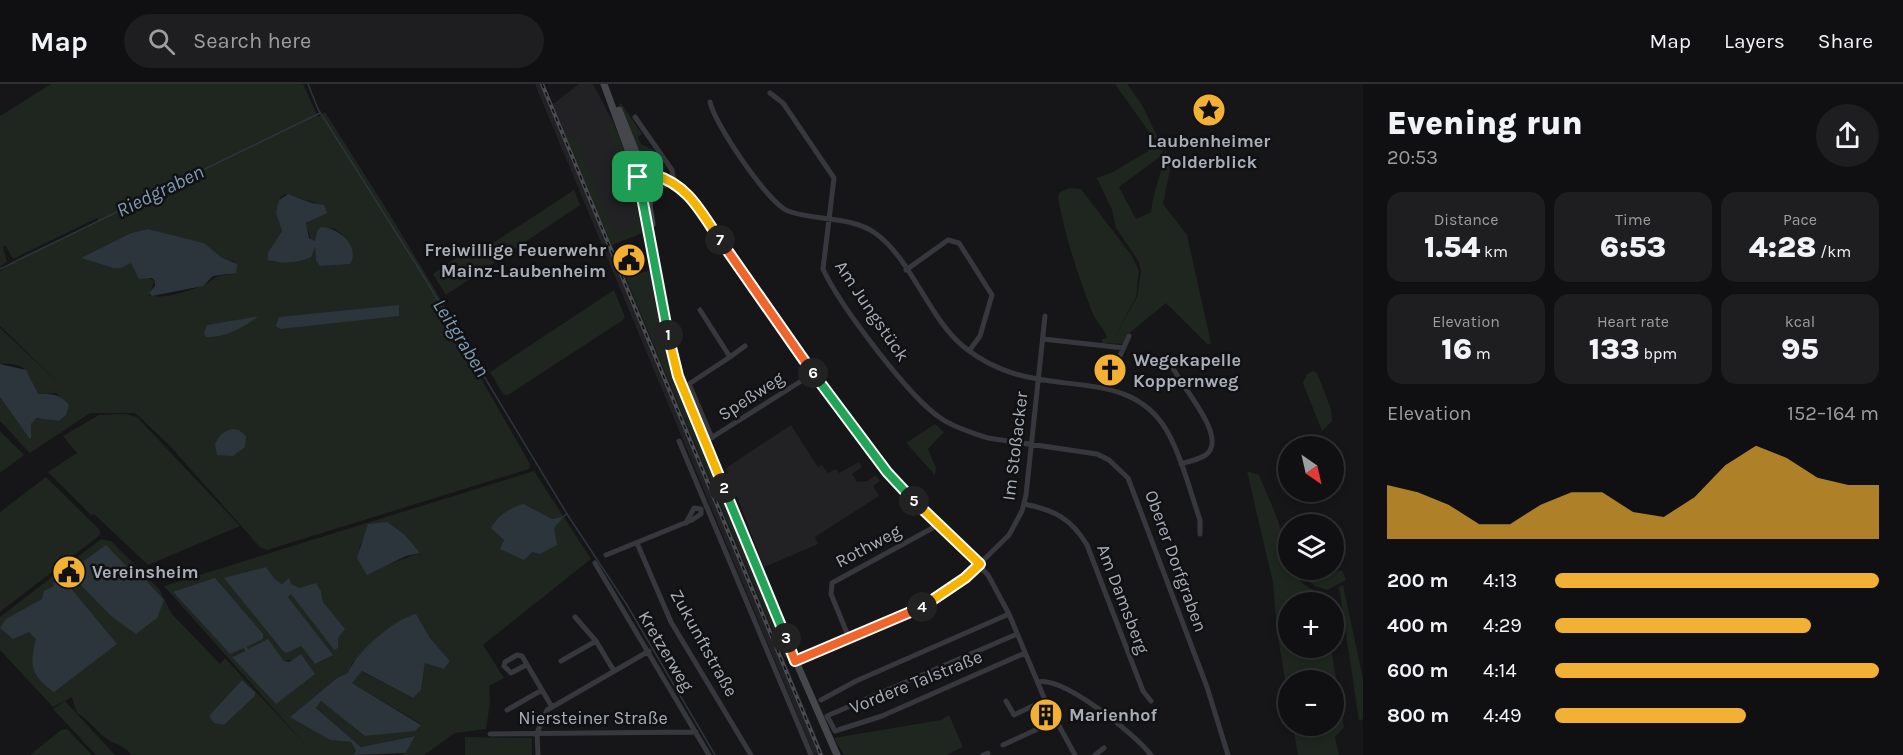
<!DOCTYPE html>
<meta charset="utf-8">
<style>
:root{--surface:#101012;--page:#1e1e20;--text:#f1f3f6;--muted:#9c9d9f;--line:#303032;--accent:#f2b134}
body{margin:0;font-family:Karla,sans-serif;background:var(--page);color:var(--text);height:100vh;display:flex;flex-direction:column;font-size:22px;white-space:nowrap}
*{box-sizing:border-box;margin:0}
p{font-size:20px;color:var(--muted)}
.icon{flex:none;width:33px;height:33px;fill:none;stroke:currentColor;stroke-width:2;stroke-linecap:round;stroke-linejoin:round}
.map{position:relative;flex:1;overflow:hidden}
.sheet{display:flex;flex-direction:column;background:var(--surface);width:540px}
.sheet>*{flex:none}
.needle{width:39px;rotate:146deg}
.tools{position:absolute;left:1278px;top:352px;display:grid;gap:12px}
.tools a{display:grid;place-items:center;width:66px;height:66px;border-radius:50%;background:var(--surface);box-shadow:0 3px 9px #0003,0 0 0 2px var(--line);font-size:30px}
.pin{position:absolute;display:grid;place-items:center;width:51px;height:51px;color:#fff;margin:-26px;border-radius:12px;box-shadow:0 3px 9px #0006}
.km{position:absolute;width:30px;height:30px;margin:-15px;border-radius:50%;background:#222;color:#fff;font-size:16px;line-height:30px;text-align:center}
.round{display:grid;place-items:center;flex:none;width:63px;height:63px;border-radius:32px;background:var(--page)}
.summary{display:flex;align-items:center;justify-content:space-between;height:102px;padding:0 24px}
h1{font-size:33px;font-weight:800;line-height:45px}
.stats{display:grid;grid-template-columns:repeat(3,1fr);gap:9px;height:102px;padding:6px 24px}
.stats div{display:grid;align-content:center;border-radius:15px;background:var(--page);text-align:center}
.stats b{font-size:30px;font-weight:800}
.stats small{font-size:16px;font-weight:400}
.stats p{font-size:16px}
.chart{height:168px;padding:12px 24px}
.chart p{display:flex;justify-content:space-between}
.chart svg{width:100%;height:108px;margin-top:6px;fill:var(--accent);opacity:.7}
ul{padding:0 24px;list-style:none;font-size:20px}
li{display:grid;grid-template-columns:96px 72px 1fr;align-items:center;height:45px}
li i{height:15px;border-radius:8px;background:var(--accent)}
header{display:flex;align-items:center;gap:36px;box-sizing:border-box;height:84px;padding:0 30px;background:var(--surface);border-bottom:2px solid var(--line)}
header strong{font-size:28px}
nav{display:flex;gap:33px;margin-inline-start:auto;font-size:21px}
.search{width:420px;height:54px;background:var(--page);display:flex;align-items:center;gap:15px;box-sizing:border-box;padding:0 21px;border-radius:33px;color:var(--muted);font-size:22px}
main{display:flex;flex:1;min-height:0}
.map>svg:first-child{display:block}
</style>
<header>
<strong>Map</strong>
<div class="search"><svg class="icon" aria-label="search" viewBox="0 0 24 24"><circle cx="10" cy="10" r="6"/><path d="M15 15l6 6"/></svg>Search here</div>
<nav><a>Map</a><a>Layers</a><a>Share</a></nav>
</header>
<main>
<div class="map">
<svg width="1363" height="671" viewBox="0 0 1363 671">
<rect width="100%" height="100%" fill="#161618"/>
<path fill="#222225" d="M 535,0 L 544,0 L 553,20 L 579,0 L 593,0 L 613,38 L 635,95 L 647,152 L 643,152 L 642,149 L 612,161 L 824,671 L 814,671 Z
M 791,341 L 818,383 L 822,381 L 828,389 L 836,385 L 839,389 L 859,378 L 862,383 L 852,390 L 857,398 L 867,397 L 876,391 L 880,397 L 873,402 L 879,412 L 815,453 L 818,460 L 764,483 L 726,384 Z"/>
<path fill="#1e261f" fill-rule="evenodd" d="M 51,0 L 303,0 L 318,33 L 325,28 L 389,129 L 459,246 L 455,249 L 530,380 L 529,385 L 267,466 L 260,463 L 170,362 L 135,329 L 90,329 L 30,369 L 0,337 L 0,313 L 29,354 L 31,354 L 31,340 C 40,329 47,336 59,337 L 69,321 L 56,309 L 38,310 C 25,296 35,277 0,280 L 0,244 L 63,303 L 0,242 L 0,187 L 17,175 L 98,137 L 97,134 L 13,175 L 5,161 L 3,164 L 7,178 L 0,182 L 0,32 ZM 286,110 L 316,119 L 312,135 L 306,140 L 311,156 L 316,157 L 317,147 C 340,136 344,155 352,170 L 336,180 L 316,178 L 315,163 L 289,178 L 271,178 L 274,160 L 282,147 L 277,131 L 280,113 ZM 148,145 L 204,159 L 221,173 L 235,178 L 228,191 C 212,191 214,197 202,202 C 188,207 163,216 149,211 L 155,197 L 136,187 L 131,178 L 113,184 L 82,174 L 131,149 Z
M 1115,0 L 1127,0 L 1142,21 L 1160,58 L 1154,55 Z
M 621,19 L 642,50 L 638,53 L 641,60 L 654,66 L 650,69 L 660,83 L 666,82 L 663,90 L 650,86 L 642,77 L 619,20 Z
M 613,38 L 635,94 L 630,99 L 606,41 Z
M 578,53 L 584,70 L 581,72 L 588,86 L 591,85 L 589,88 L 592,95 L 595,94 L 592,97 L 607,132 L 613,133 L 609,138 L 613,147 L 617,146 L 618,150 L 626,148 L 625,144 L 628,143 L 631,146 L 635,145 L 635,141 L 638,139 L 637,131 L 633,131 L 636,129 L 635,121 L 631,120 L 637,119 L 642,149 L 612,161 L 568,57 Z
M 1158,61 L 1164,62 L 1161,72 L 1119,103 L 1136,135 L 1151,128 C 1153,105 1164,87 1165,64 L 1170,86 L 1163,120 L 1187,151 L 1211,259 L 1208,261 L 1166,219 L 1127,251 L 1124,260 L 1102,259 L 1102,255 L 1107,254 C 1105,245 1097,239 1093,230 C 1078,192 1065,153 1058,113 L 1060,108 L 1069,104 L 1081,105 L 1132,172 L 1139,187 L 1136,213 L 1114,254 L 1137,213 L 1141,187 L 1139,178 L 1116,144 L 1112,126 L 1097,94 L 1113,88 Z
M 574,106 L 580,121 L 446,211 L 433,190 L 464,168 L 470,174 Z
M 619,166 L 628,188 L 639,184 L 641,189 L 654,185 L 665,253 L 679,304 L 790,572 L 785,574 L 781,566 L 624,189 L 616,168 Z
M 614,206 L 625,233 L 623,236 L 508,311 L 503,310 L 490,288 Z
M 1313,287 L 1317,289 L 1331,325 L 1332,337 L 1322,347 L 1303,299 L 1307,290 Z
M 125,330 L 137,333 L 240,442 L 148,481 L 94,430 L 91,431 L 48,388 L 77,369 L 63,352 L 99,331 Z
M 935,340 L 944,348 L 928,365 L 936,384 L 935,391 L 906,359 Z
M 0,347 L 24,371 L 0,389 Z
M 534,387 L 591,475 L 483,561 L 504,594 L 489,602 L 490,619 L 486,645 L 455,649 L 424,671 L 398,671 L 406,669 L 414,652 L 361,663 L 316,624 L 321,617 L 366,652 L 421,640 L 352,599 L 361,587 L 413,614 L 421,606 L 425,579 L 450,577 L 430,554 L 416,531 L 352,579 L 349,589 L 337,594 L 291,632 L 330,656 L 351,658 L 356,667 L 353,671 L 132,671 C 124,661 116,661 107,655 C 95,647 90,636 77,629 L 72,613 L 53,623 L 0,566 L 0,533 L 101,455 L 111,457 L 159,505 L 172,530 L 220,580 L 225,574 L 311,667 L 164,502 ZM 524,420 L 552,435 L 560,433 L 554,444 L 529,470 L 504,456 L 492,444 L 495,437 ZM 405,451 L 419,469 L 379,484 L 359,464 L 363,456 ZM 266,483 L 275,495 L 283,500 L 299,504 L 315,500 L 321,507 L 323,518 L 336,535 L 334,566 L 291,509 L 288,513 L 332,571 L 315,580 L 300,561 L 295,565 L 253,487 ZM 201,499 L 263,555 L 247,563 L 248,565 L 268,556 L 284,577 L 292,576 L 276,620 L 233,572 L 245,567 L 244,564 L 230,570 L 174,509 ZM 244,597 L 255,608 L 255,612 L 224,641 L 220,641 Z
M 1247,387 L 1259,391 C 1271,420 1288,453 1288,486 L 1292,486 C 1297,497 1311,506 1322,510 L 1324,519 L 1288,519 L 1288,564 L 1331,564 L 1344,643 L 1335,653 L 1339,671 L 1298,671 L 1293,642 L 1334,642 L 1334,597 L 1288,597 L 1288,614 L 1277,547 L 1273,499 Z
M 46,393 L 100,446 L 100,451 L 0,528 L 0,428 Z
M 1342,486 L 1346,496 L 1327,506 L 1315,502 L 1306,495 Z
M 1343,501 L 1363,595 L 1363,635 L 1359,637 L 1339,503 Z
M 65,617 L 115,671 L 96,671 L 53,625 Z
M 949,631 L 963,663 L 946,671 L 844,671 L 834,654 L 941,636 Z
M 67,645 L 92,671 L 30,671 L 61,646 Z
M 465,653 L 532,654 L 532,671 L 465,671 Z"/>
<path fill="#2c353c" d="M 288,110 L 312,119 L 324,121 L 327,129 L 306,139 L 309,154 L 315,157 L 317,147 L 321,143 C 338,143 361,162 350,180 L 320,182 L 316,177 L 315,163 L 311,173 C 300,179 279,180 268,176 L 268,169 L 282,147 L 276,129 L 279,116 Z
M 148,145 L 204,159 L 221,173 L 237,180 L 236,189 L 213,192 L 203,202 L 152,212 L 149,209 L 155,202 L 155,197 L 152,194 L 139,195 L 131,179 L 121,184 L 113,184 L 81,174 L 131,149 Z
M 399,221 L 399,232 L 280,245 L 276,242 L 279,233 Z
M 254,233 L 258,233 C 242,244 226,254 206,253 L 204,249 L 207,241 Z
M 0,280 L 26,286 L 38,310 C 52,310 59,309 69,321 L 66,331 L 59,337 L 37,334 L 31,340 L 31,354 L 29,354 L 0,313 Z
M 232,345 L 239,346 L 246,352 L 245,363 L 233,372 L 217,371 L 215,360 C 219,352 223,347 232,345 Z
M 524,420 L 552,435 L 560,433 L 562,435 L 554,444 L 557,461 L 540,470 L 532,468 L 524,476 L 500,465 L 504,456 L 491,444 C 497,432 511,423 524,420 Z
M 387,438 L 405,451 L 420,469 L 406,472 L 367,491 L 357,474 L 368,440 Z
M 106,461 L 132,488 L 144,494 L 164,516 L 157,534 L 136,550 L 112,533 L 77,497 L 80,495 L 78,490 L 82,487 L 81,479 Z
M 266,483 L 275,495 L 282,500 L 289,494 L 291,500 L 299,504 L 316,499 L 321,507 L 323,518 L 345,545 L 338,554 L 338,564 L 334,566 L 291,510 L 288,513 L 333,571 L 315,580 L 301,562 L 287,569 L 283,567 L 224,494 Z
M 215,494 L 263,550 L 263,555 L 247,563 L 248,565 L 268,555 L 284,577 L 289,578 L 301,570 L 315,590 L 276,620 L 232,573 L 245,567 L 244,564 L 230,570 L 173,508 Z
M 64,496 L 117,560 L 54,608 C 31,592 29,581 36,555 L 29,548 L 13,555 L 0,544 L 6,535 L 42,515 L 44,507 L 54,502 L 53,498 L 58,500 Z
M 416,530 L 430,554 L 450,577 L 444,585 L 425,579 L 421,606 L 413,614 L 362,587 L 352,599 L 421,641 L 415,647 L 365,652 L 321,617 L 316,624 L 361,663 L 415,652 L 406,669 L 353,671 L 356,667 L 351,658 L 330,656 L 290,633 L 337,594 L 348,589 C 356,568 393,536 416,530 Z
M 242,596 L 255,608 L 255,612 L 224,641 L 214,639 L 209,632 Z"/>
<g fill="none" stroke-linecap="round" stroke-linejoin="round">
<path stroke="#2c353c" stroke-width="1.5" d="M 308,0 L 318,25 L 421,188 L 567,430 L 627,521 L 715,671
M 0,185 L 320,29
M 561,434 L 567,430"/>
<path stroke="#37383d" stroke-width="5" d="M 770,9 L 783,19 L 834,94 L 823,185 C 839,220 910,315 942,335 C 955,344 973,349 988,354 L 1097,370 L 1109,376 L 1128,394 L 1207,603 L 1228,671
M 710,18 C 714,39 768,119 788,127 C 815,137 852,132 875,149 C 911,174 929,235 964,263 C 985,280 1011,291 1038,295 C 1085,304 1138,297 1167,347 C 1182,374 1190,407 1200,436 L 1200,450
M 635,33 L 672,86 L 674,98
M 655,91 L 670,95 L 688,110 L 789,256 L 887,389 L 988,491 L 1009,530 L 1045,616 L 1075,671
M 658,104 L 674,98
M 906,186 L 948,156 L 959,159 L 992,211 L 980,252 L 969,267
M 700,226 L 730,273 L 689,300 L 712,354
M 1043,255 L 1124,264
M 730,273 L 745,262
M 1170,277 C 1174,296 1229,350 1207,370 C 1200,376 1189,377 1181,380
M 1111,292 L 1129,252
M 711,354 L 814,289
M 679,357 L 811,671
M 1024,420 C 1054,426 1071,434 1087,461 L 1143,607 L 1151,617
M 637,459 L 671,538 L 751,671
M 606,471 L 692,436 L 701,430 L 701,425 L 694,424 L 686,439
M 595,479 L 709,671
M 575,533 L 596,557 L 614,587
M 1017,550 L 827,632 L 835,647 L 882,632 L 1025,569
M 849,554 L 831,510 L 832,499 L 938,441
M 561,577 L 596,557
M 795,577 L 905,531 L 943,511 L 965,494 L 1009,451 L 1022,427 L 1026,411 L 1045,232
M 526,581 L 511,589 L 504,582 L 505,578 L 517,571 L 522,572 L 552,623
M 1038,598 C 1063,592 1135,650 1151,671
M 821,616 L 856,597 L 1009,530
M 1006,617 L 1014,631 L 1045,616
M 507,626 L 542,606
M 490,650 L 696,648
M 1003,661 L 1055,637
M 538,671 L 537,649 L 547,626 L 649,567
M 983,671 L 988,669
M 1095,671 L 1104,664"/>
<path stroke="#45474d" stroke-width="7" d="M 604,0 L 638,93
M 619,26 L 640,78 L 649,88
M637 99a11 11 0 1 1 22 0a11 11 0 1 1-22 0Z
M 641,108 L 679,296
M 652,109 L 649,122 L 652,140
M 678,292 L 757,489 L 837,671"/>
<defs>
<path id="rail" d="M 542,0 L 821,671"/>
</defs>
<use href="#rail" stroke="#4a4c52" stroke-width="4"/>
<use href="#rail" stroke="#111113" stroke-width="1.5" stroke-dasharray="4.5" stroke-linecap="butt"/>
</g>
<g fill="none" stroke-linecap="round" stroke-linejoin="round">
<defs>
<path id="split-1" d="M 638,93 L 637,101 L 641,108 L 668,251"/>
<path id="split-2" d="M 668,251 L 678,292 L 724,404"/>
<path id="split-3" d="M 724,404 L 786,554"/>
<path id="split-4" d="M 786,554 L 795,577 L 922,523"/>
<path id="split-5" d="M 914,417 L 980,480 L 965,494 L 922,523"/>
<path id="split-6" d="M 813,289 L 887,388 L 914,417"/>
<path id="split-7" d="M 720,156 L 813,289"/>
<path id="split-8" d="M 638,93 C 645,87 648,88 655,91 C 689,102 700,127 720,156"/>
</defs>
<use href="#split-1" stroke="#fff" stroke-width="12"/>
<use href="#split-2" stroke="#fff" stroke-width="12"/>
<use href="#split-3" stroke="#fff" stroke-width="12"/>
<use href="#split-4" stroke="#fff" stroke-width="12"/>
<use href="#split-5" stroke="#fff" stroke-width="12"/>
<use href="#split-6" stroke="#fff" stroke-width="12"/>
<use href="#split-7" stroke="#fff" stroke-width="12"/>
<use href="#split-8" stroke="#fff" stroke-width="12"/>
<use href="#split-1" stroke="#22a559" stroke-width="8"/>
<use href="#split-2" stroke="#f5b400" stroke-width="8"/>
<use href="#split-3" stroke="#22a559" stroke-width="8"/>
<use href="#split-4" stroke="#f0652b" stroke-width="8"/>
<use href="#split-5" stroke="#f5b400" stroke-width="8"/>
<use href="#split-6" stroke="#22a559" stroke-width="8"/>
<use href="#split-7" stroke="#f0652b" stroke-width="8"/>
<use href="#split-8" stroke="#f5b400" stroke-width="8"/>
</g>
<defs>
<symbol id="sight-disc" viewBox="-11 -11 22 22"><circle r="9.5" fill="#f2b134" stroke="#111113"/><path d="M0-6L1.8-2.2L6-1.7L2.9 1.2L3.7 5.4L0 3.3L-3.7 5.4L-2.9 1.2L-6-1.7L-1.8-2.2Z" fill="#111"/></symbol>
<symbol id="civic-disc" viewBox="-11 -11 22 22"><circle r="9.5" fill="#f2b134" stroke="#111113"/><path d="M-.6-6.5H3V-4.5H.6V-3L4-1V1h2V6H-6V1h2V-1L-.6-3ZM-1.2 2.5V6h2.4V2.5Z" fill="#111"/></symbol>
<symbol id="church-disc" viewBox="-11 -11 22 22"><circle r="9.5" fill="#f2b134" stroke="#111113"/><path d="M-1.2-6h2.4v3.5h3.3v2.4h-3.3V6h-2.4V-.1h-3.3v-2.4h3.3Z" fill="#111"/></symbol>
<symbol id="building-disc" viewBox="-11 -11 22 22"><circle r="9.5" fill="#f2b134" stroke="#111113"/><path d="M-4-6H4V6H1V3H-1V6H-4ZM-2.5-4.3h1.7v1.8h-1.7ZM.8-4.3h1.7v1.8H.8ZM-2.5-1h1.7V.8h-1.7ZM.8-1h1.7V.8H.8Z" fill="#111"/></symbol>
</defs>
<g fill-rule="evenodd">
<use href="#sight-disc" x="1190" y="7" width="38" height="38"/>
<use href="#civic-disc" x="610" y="157" width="38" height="38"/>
<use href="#church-disc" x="1091" y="267" width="38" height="38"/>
<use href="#civic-disc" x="50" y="469" width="38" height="38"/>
<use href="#building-disc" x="1027" y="612" width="38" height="38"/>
</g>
<g text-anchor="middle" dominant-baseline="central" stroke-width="5" stroke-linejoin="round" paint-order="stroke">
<g font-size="18" font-weight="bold" fill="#a8adb8" stroke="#111113" text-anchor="start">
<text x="1209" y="57" text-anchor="middle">Laubenheimer<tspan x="1209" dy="21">Polderblick</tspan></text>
<text x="606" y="166" text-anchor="end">Freiwillige Feuerwehr<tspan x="606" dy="21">Mainz-Laubenheim</tspan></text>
<text x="1133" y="276">Wegekapelle<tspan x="1133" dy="21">Koppernweg</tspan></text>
<text x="92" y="488">Vereinsheim</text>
<text x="1069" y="631">Marienhof</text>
</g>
<g font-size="18" fill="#a8adb8" stroke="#111113">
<text transform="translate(872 227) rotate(56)">Am Jungstück</text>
<text transform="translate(751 312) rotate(-33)">Speßweg</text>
<text transform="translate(1015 362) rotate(-83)">Im Stoßacker</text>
<text transform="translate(868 462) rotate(-28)">Rothweg</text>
<text transform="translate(1176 477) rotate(70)">Oberer Dorfgraben</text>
<text transform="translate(1123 515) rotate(69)">Am Damsberg</text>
<text transform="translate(704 559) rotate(61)">Zukunftstraße</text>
<text transform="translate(666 567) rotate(59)">Kretzerweg</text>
<text transform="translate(916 598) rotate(-22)">Vordere Talstraße</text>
<text x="593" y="634">Niersteiner Straße</text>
</g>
<g font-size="20" font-style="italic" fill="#7f9bb3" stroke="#111113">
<text transform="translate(160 107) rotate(-26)">Riedgraben</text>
<text transform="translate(461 254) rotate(58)">Leitgraben</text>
</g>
</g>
</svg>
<div class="tools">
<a><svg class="needle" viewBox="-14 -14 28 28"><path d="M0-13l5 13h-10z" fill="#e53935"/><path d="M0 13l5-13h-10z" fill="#9c9d9f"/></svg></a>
<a><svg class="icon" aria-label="layers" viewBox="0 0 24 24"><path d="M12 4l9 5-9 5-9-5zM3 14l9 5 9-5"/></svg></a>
<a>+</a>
<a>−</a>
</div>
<div class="pin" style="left:638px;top:93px;background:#1e9e55"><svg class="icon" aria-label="arrive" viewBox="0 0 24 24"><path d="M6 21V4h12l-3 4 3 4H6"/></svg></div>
<b class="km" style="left:668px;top:251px">1</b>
<b class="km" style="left:724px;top:404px">2</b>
<b class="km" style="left:786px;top:554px">3</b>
<b class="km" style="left:922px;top:523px">4</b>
<b class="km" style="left:914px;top:417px">5</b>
<b class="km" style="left:813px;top:289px">6</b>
<b class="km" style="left:720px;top:156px">7</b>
</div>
<section class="sheet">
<div class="summary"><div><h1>Evening run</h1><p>20:53</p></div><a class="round"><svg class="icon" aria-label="share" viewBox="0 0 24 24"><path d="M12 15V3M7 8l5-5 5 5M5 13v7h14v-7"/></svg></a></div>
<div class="stats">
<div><p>Distance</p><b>1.54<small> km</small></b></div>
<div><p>Time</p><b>6:53</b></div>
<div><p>Pace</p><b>4:28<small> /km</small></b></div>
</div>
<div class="stats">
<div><p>Elevation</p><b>16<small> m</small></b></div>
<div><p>Heart rate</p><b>133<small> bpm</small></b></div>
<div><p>kcal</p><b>95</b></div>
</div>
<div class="chart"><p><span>Elevation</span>152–164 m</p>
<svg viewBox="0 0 160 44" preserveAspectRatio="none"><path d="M0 44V22L10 25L20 30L30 38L40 38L50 30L60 25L70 25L80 33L90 35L100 27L110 14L120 6L130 11L140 19L150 22L160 22V44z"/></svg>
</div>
<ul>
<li><b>200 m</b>4:13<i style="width:100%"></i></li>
<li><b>400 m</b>4:29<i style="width:79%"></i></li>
<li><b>600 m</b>4:14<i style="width:100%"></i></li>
<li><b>800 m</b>4:49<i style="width:59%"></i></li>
</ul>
</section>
</main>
